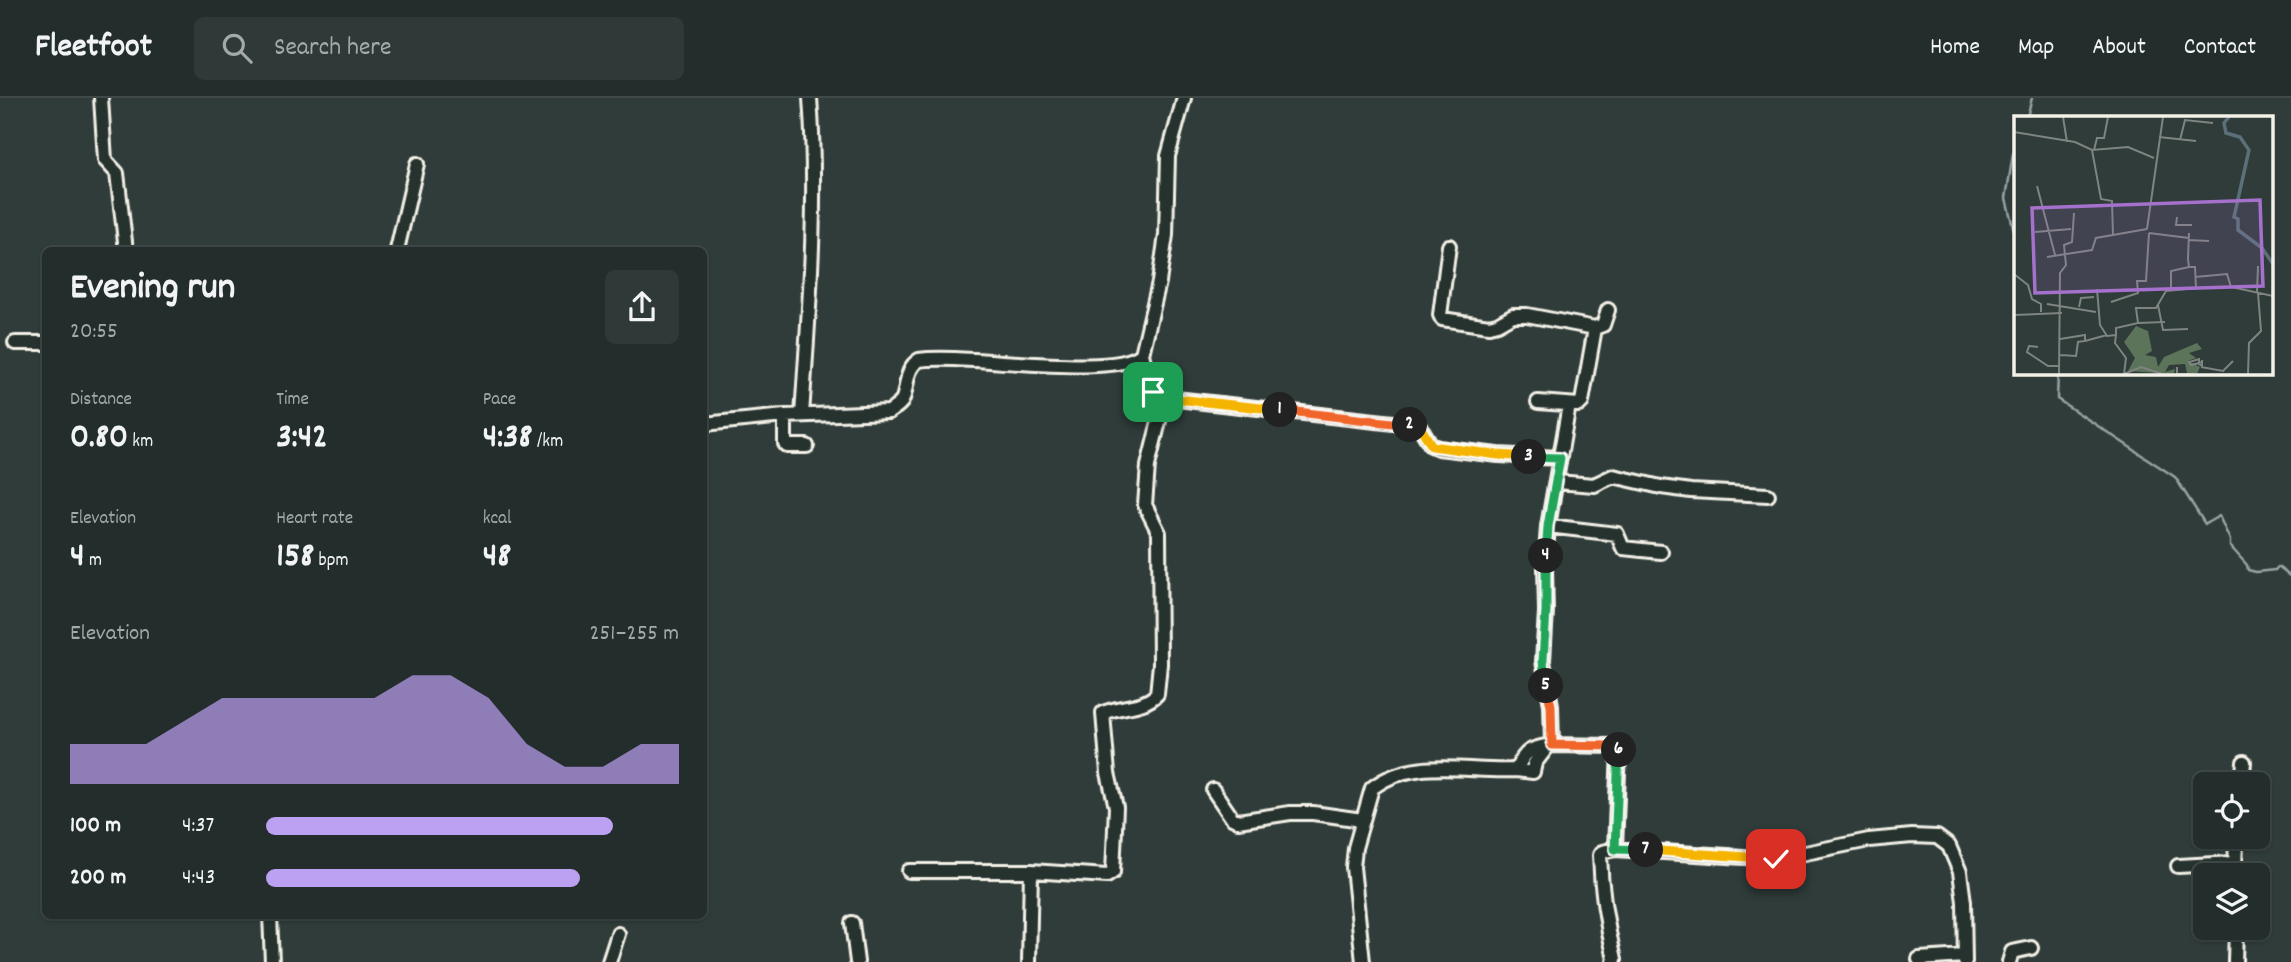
<!DOCTYPE html>
<meta charset="utf-8">
<style>
:root{--surface:#232d2c;--page:#2f3938;--text:#f1f3f6;--muted:#a3a8a9;--line:#404948;--accent:#bca0f2}
body{margin:0;font-family:Dekko,sans-serif;background:var(--page);color:var(--text);height:100vh;display:flex;flex-direction:column;font-size:26px;white-space:nowrap}
*{box-sizing:border-box;margin:0}
p{font-size:23px;color:var(--muted)}
.icon{flex:none;width:38px;height:38px;fill:none;stroke:currentColor;stroke-width:2;stroke-linecap:round;stroke-linejoin:round}
.map{position:relative;flex:1;overflow:hidden}
.drawer{position:absolute;left:42px;top:149px;width:665px;height:672px;display:flex;flex-direction:column;background:var(--surface);border-radius:10px;box-shadow:0 2px 5px #0004,0 0 0 2px var(--line)}
.drawer>*{flex:none}
.buttons{position:absolute;left:2193px;top:674px;display:grid;gap:14px}
.buttons a{display:grid;place-items:center;width:77px;height:77px;border-radius:10px;background:var(--surface);box-shadow:0 2px 5px #0004,0 0 0 2px var(--line);font-size:35px}
.pin{position:absolute;display:grid;place-items:center;width:60px;height:60px;color:#fff;margin:-30px;border-radius:14px;box-shadow:0 4px 10px #0006}
.km{position:absolute;width:35px;height:35px;margin:-18px;border-radius:50%;background:#222;color:#fff;font-size:19px;line-height:35px;text-align:center}
.round{display:grid;place-items:center;flex:none;width:74px;height:74px;border-radius:10px;background:var(--page)}
.head{display:flex;align-items:center;justify-content:space-between;height:119px;padding:0 28px}
h1{font-size:38px;font-weight:700;line-height:52px}
.stats{display:grid;grid-template-columns:repeat(3,1fr);gap:10px;height:119px;padding:7px 28px}
.stats div{display:grid;align-content:center}
.stats b{font-size:35px;font-weight:700}
.stats small{font-size:19px;font-weight:400}
.stats p{font-size:19px}
.chart{height:196px;padding:14px 28px}
.chart p{display:flex;justify-content:space-between}
.chart svg{width:100%;height:126px;margin-top:7px;fill:var(--accent);opacity:.7}
ul{padding:0 28px;list-style:none;font-size:23px}
li{display:grid;grid-template-columns:112px 84px 1fr;align-items:center;height:52px}
li i{height:18px;border-radius:9px;background:var(--accent)}
header{display:flex;align-items:center;gap:42px;box-sizing:border-box;height:98px;padding:0 35px;background:var(--surface);border-bottom:2px solid var(--line)}
header strong{font-size:33px}
nav{display:flex;gap:38px;margin-inline-start:auto;font-size:24px}
.search{width:490px;height:63px;background:var(--page);display:flex;align-items:center;gap:18px;box-sizing:border-box;padding:0 24px;border-radius:10px;color:var(--muted);font-size:26px}
.map>svg:first-child{display:block}
</style>
<header>
<strong>Fleetfoot</strong>
<div class="search"><svg class="icon" aria-label="search" viewBox="0 0 24 24"><circle cx="10" cy="10" r="6"/><path d="M15 15l6 6"/></svg>Search here</div>
<nav><a>Home</a><a>Map</a><a>About</a><a>Contact</a></nav>
</header>
<div class="map">
<svg width="2291" height="864" viewBox="0 0 2291 864">
<rect width="100%" height="100%" fill="#2f3c3a"/>
<filter id="ink" filterUnits="userSpaceOnUse"><feTurbulence type="fractalNoise" baseFrequency=".0143" numOctaves="2"/><feDisplacementMap in="SourceGraphic" scale="14" xChannelSelector="R" yChannelSelector="G"/><feConvolveMatrix kernelMatrix="1 2 1 2 8 2 1 2 1" color-interpolation-filters="sRGB"/></filter>
<g filter="url(#ink)">
<g fill="none" stroke-linecap="round" stroke-linejoin="round">
<path stroke="#98a4a5" stroke-width="2.5" d="M 2027,19 L 2032,0
M 2016,50 L 2013,56 L 2006,100 L 2016,141
M 2058,275 L 2057,301 L 2175,379 L 2205,426 L 2219,418 L 2230,442 L 2230,448 L 2247,467 L 2248,472 L 2256,474 L 2275,472 L 2278,469 L 2291,479"/>
<defs>
<path id="minor" d="M 101,0 L 105,62 L 117,75 L 126,152
M 1449,148 L 1440,217 L 1442,221 L 1489,228 L 1497,226 L 1513,217 L 1527,217 L 1595,230
M 397,152 L 417,66
M 15,245 L 46,245
M 1142,256 L 1150,287 L 1158,299 L 1412,327 L 1422,332 L 1431,347 L 1438,350 L 1498,357 L 1560,360
M 1538,304 L 1579,307 L 1582,304 L 1595,230 L 1603,227 L 1608,212
M 1569,307 L 1548,428 L 1545,470 L 1546,513 L 1543,563 L 1551,607 L 1552,647 L 1615,648 L 1619,650 L 1615,751
M 802,317 C 809,212 818,105 810,0
M 785,318 L 785,346 L 787,348 L 807,348
M 704,326 L 785,318 L 889,314 C 894,310 899,308 902,303 C 908,290 905,270 919,262 C 965,255 1112,282 1142,256 L 1159,184 L 1166,137 L 1168,58 L 1184,0
M 1557,384 L 1594,387 L 1613,378 L 1661,389 L 1691,393 L 1768,397
M 1548,428 L 1617,436 L 1623,450 L 1661,454
M 1516,672 L 1533,674 L 1535,665 L 1548,648
M 2242,686 L 2244,664
M 1213,692 L 1232,720 L 1238,723 L 1290,715 L 1313,715 L 1362,722
M 2178,768 L 2234,765
M 909,773 L 1031,773
M 2235,777 L 2236,738
M 270,817 L 272,864
M 852,825 L 857,864
M 1919,861 L 1964,858
M 609,864 L 618,836
M 1029,864 L 1031,773 L 1107,778 L 1113,774 L 1116,709 L 1108,675 L 1103,615 C 1120,607 1143,611 1157,596 L 1160,566 L 1159,435 L 1145,407 L 1148,368 L 1165,299
M 1363,864 L 1353,769 L 1355,750 L 1372,690 C 1413,658 1469,675 1516,672 C 1526,651 1530,651 1552,647
M 1614,864 L 1615,861 C 1606,825 1601,795 1600,757 L 1602,754 L 1615,751 L 1776,761 L 1869,742 L 1912,738 L 1937,739 L 1949,748 L 1960,774 L 1964,804 L 1965,864
M 2009,864 L 2012,854 L 2031,850
M 2235,864 L 2236,830"/>
</defs>
<use href="#minor" stroke="#f4f1e8" stroke-width="18"/>
<use href="#minor" stroke="#26332d" stroke-width="12"/>
</g>
</g>
<g fill="none" stroke-linecap="round" stroke-linejoin="round" filter="url(#ink)">
<defs>
<path id="split-1" d="M 1153,294 L 1158,299 L 1280,312"/>
<path id="split-2" d="M 1280,312 L 1410,327"/>
<path id="split-3" d="M 1410,327 L 1422,332 L 1432,348 L 1498,357 L 1529,359"/>
<path id="split-4" d="M 1529,359 L 1560,360 L 1548,428 L 1546,458"/>
<path id="split-5" d="M 1546,458 L 1546,513 L 1543,563 L 1546,588"/>
<path id="split-6" d="M 1546,588 L 1551,607 L 1552,647 L 1615,648 L 1619,652"/>
<path id="split-7" d="M 1619,652 L 1615,751 L 1646,752"/>
<path id="split-8" d="M 1646,752 L 1776,761"/>
</defs>
<use href="#split-1" stroke="#fff" stroke-width="14"/>
<use href="#split-2" stroke="#fff" stroke-width="14"/>
<use href="#split-3" stroke="#fff" stroke-width="14"/>
<use href="#split-4" stroke="#fff" stroke-width="14"/>
<use href="#split-5" stroke="#fff" stroke-width="14"/>
<use href="#split-6" stroke="#fff" stroke-width="14"/>
<use href="#split-7" stroke="#fff" stroke-width="14"/>
<use href="#split-8" stroke="#fff" stroke-width="14"/>
<use href="#split-1" stroke="#f5b400" stroke-width="9"/>
<use href="#split-2" stroke="#f0652b" stroke-width="9"/>
<use href="#split-3" stroke="#f5b400" stroke-width="9"/>
<use href="#split-4" stroke="#22a559" stroke-width="9"/>
<use href="#split-5" stroke="#22a559" stroke-width="9"/>
<use href="#split-6" stroke="#f0652b" stroke-width="9"/>
<use href="#split-7" stroke="#22a559" stroke-width="9"/>
<use href="#split-8" stroke="#f5b400" stroke-width="9"/>
</g>
<g transform="translate(2014 18)">
<rect width="259" height="259" fill="#2f3c3a"/>
<path d="M 122,210 L 134,215 L 138,235 L 131,239 L 142,241 L 144,251 L 150,241 L 183,227 L 188,233 L 175,237 L 182,242 L 174,245 L 186,251 L 183,258 L 173,257 L 171,248 L 155,249 L 151,256 L 161,253 L 160,258 L 114,255 L 121,242 L 110,226 Z" fill="#5c7459"/>
<path fill="none" stroke="#5b7078" stroke-width="3.5" d="M 215,1 L 210,7 L 212,17 L 226,21 L 235,34 L 220,101 L 224,103 L 224,114 L 248,132 L 259,148"/>
<path fill="none" stroke="#7e8480" stroke-width="2" d="M 49,1 L 53,26M 0,16 L 61,26 L 78,34 L 114,31 L 140,42M 145,21 L 182,25M 166,24 L 171,4 L 199,7M 78,34 L 87,83 L 98,85 L 99,120M 80,34 L 83,22 L 90,22 L 94,1M 23,70 L 41,139M 163,101 L 162,109 L 178,109M 133,113 L 149,1M 21,116 L 57,113M 135,117 L 175,122M 174,124 L 195,125M 33,141 L 78,134 L 82,122 L 133,113M 0,158 L 14,169 L 18,183 L 27,188 L 27,196M 181,161 L 213,158 L 217,171 L 259,180M 83,173 L 86,209 L 93,220 L 102,219M 157,174 L 157,155 L 175,151M 243,176 L 244,150M 97,186 L 124,177 L 123,165 L 132,165 L 135,117M 33,188 L 82,196M 144,189 L 149,214 L 174,213M 259,189 L 259,216M 65,191 L 67,182 L 80,181M 0,199 L 48,197M 124,207 L 151,206M 102,219 L 102,212 L 124,207 L 122,192 L 142,192 L 152,175 L 182,172 L 181,151 L 175,151 L 174,143 L 175,117M 102,219 L 101,227 L 112,242 L 110,258M 71,225 L 93,219M 24,231 L 15,230 L 13,236 L 34,250 L 45,250M 46,239 L 62,240 L 64,226 L 71,225 L 71,219 L 46,223M 188,246 L 185,247 L 177,249 L 175,246 L 185,243 L 185,248 L 188,250 L 188,244M 163,251 L 163,258 L 179,258M 187,251 L 209,255 L 219,245M 45,258 L 46,157 L 52,149 L 50,129 L 58,126 L 60,97M 110,258 L 127,251 L 148,258M 234,258 L 235,227 L 247,215 L 244,177"/>
<path fill="#a571cd" fill-opacity="0.15" stroke="#a571cd" stroke-width="3.5" d="M 246,84 L 249,170 L 21,177 L 18,92 Z"/>
<rect width="259" height="259" fill="none" stroke="#f4f1e8" stroke-width="3.5"/>
</g>
</svg>
<div class="buttons">
<a><svg class="icon" aria-label="locate" viewBox="0 0 24 24"><circle cx="12" cy="12" r="6"/><path d="M12 2v4M12 18v4M2 12h4M18 12h4"/></svg></a>
<a><svg class="icon" aria-label="layers" viewBox="0 0 24 24"><path d="M12 4l9 5-9 5-9-5zM3 14l9 5 9-5"/></svg></a>
</div>
<div class="pin" style="left:1153px;top:294px;background:#1e9e55"><svg class="icon" aria-label="arrive" viewBox="0 0 24 24"><path d="M6 21V4h12l-3 4 3 4H6"/></svg></div>
<div class="pin" style="left:1776px;top:761px;background:#d93025"><svg class="icon" aria-label="check" viewBox="0 0 24 24"><path d="M5 12l5 5 9-10"/></svg></div>
<b class="km" style="left:1280px;top:312px">1</b>
<b class="km" style="left:1410px;top:327px">2</b>
<b class="km" style="left:1529px;top:359px">3</b>
<b class="km" style="left:1546px;top:458px">4</b>
<b class="km" style="left:1546px;top:588px">5</b>
<b class="km" style="left:1619px;top:652px">6</b>
<b class="km" style="left:1646px;top:752px">7</b>
<section class="drawer">
<div class="head"><div><h1>Evening run</h1><p>20:55</p></div><a class="round"><svg class="icon" aria-label="share" viewBox="0 0 24 24"><path d="M12 15V3M7 8l5-5 5 5M5 13v7h14v-7"/></svg></a></div>
<div class="stats">
<div><p>Distance</p><b>0.80<small> km</small></b></div>
<div><p>Time</p><b>3:42</b></div>
<div><p>Pace</p><b>4:38<small> /km</small></b></div>
</div>
<div class="stats">
<div><p>Elevation</p><b>4<small> m</small></b></div>
<div><p>Heart rate</p><b>158<small> bpm</small></b></div>
<div><p>kcal</p><b>48</b></div>
</div>
<div class="chart"><p><span>Elevation</span>251–255 m</p>
<svg viewBox="0 0 160 44" preserveAspectRatio="none"><path d="M0 44V30L10 30L20 30L30 22L40 14L50 14L60 14L70 14L80 14L90 6L100 6L110 14L120 30L130 38L140 38L150 30L160 30V44z"/></svg>
</div>
<ul>
<li><b>100 m</b>4:37<i style="width:84%"></i></li>
<li><b>200 m</b>4:43<i style="width:76%"></i></li>
</ul>
</section>
</div>
